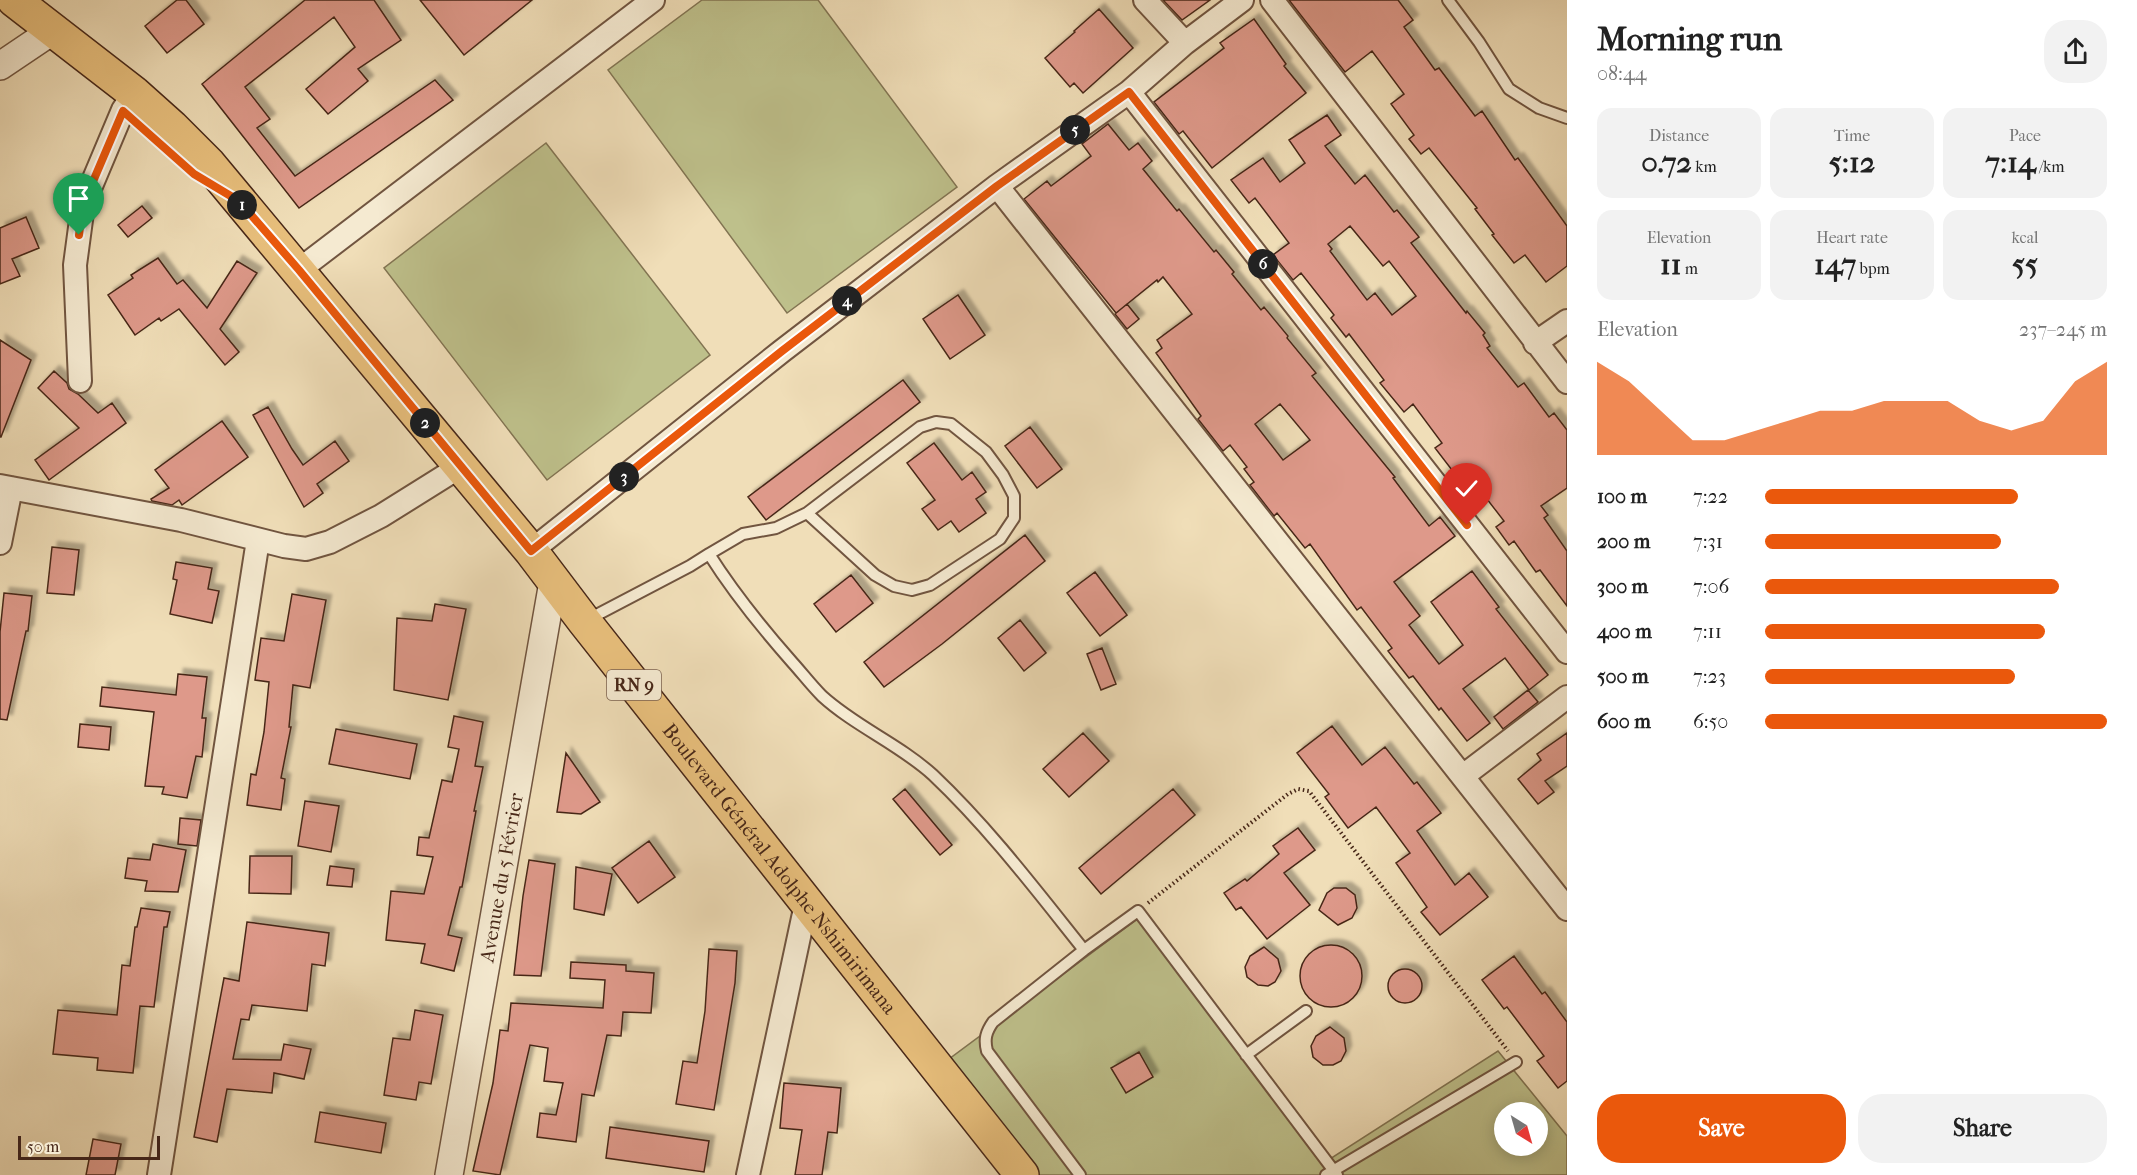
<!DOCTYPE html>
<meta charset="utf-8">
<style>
:root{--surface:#fff;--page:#f2f2f2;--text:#222;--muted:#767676;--accent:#ea580c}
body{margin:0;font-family:"IM FELL French Canon",serif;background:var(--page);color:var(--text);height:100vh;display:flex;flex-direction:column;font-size:22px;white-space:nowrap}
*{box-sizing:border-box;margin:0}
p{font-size:20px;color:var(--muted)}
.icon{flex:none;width:33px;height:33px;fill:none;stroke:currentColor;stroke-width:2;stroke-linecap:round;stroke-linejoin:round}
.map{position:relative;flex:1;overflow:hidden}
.details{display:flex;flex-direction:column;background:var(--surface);width:570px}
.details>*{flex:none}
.needle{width:39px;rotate:143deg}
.controls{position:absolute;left:1494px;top:1102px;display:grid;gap:12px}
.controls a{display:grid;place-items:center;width:54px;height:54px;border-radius:50%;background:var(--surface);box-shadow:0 3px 15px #0003;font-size:30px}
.scale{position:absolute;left:18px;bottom:15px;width:142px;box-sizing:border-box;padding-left:6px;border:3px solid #472718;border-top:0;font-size:16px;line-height:21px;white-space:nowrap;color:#472718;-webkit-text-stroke:4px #f5ead1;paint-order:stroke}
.pin{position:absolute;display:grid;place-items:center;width:51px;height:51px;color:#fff;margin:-62px -26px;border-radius:50% 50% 50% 0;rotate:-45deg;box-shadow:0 0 6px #0007}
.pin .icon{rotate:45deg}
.km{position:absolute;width:30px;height:30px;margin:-15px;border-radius:50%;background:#222;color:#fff;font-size:16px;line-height:30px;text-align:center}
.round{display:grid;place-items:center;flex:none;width:63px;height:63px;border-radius:24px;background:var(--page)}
.summary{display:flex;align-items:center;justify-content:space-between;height:102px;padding:0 30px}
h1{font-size:33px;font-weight:800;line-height:45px}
.metrics{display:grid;grid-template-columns:repeat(3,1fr);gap:9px;height:102px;padding:6px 30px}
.metrics div{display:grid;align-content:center;border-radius:15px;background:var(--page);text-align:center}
.metrics b{font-size:30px;font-weight:800}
.metrics small{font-size:16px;font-weight:400}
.metrics p{font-size:16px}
.chart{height:168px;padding:12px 30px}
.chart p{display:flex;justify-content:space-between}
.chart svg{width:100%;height:108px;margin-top:6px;fill:var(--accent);opacity:.7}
.primary-button{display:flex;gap:12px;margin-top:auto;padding:12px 30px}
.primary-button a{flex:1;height:69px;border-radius:24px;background:var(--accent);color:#fff;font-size:24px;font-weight:800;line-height:69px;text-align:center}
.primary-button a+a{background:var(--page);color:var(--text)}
ul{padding:0 30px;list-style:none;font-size:20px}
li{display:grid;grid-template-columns:96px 72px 1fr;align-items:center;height:45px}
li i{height:15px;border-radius:8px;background:var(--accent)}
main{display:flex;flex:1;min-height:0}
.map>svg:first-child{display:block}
</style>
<main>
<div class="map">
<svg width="1567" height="1175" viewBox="0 0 1567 1175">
<defs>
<filter id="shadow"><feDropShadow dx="5.5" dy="-5.5" stdDeviation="1.5" flood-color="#0004"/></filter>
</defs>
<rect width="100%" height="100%" fill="#f0deb8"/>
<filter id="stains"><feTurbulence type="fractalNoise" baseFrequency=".00333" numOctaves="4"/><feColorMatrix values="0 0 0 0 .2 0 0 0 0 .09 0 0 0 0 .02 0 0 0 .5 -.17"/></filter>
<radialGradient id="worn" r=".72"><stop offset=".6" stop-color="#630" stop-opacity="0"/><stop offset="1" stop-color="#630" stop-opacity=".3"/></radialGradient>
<path fill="#bec08b" stroke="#827452" stroke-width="1.5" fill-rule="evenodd" d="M 702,0 L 818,0 L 957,187 L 787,313 L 608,70 Z
M 546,143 L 710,355 L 547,480 L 384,268 Z
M 1140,917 L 1330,1159 L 1498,1051 L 1567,1136 L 1567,1175 L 1023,1175 L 937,1068 ZM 1504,1113 L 1538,1113 L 1538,1146 L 1504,1146 Z"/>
<path fill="#de998a" stroke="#472718" stroke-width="1.5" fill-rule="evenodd" filter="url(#shadow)" d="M 177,0 L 186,0 L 204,24 L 167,53 L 145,26 Z
M 305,0 L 374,0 L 401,40 L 358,69 L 368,81 L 328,114 L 306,89 L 355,47 L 334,17 L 245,87 L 270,119 L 257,128 L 295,176 L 435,80 L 453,100 L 299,208 L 202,84 Z
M 420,0 L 532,0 L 464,55 Z
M 1163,0 L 1210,0 L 1182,20 Z
M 1289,0 L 1398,0 L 1413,20 L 1404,27 L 1435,70 L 1439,68 L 1475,116 L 1482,111 L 1515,160 L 1518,158 L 1567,226 L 1567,266 L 1546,282 L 1525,255 L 1514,263 L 1492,235 L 1494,234 L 1475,209 L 1477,208 L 1429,148 L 1421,154 L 1409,139 L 1414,135 L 1391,104 L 1404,94 L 1372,51 L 1345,72 Z
M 1099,9 L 1133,48 L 1083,93 L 1074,83 L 1070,87 L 1045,58 L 1075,32 L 1074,31 Z
M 1254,19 L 1286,64 L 1284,66 L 1306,93 L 1212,168 L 1183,131 L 1179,134 L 1154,102 L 1224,48 L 1220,43 Z
M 1327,115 L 1341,135 L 1325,146 L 1355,184 L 1365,175 L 1394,212 L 1397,210 L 1419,237 L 1411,243 L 1466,313 L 1467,311 L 1485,333 L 1483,335 L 1490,346 L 1487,348 L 1518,387 L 1524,383 L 1549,417 L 1554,413 L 1567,430 L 1567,488 L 1541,506 L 1548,515 L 1544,518 L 1567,551 L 1567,606 L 1540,570 L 1536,572 L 1514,541 L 1509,545 L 1496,527 L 1504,521 L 1463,468 L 1455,474 L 1435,448 L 1442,443 L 1413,404 L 1404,412 L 1380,383 L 1384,380 L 1349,334 L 1346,337 L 1331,318 L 1334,315 L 1301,273 L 1293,280 L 1273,255 L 1289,243 L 1255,198 L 1249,203 L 1231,180 L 1263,158 L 1280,182 L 1305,163 L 1289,140 ZM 1350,226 L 1383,266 L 1389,261 L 1416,296 L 1392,315 L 1375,293 L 1367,300 L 1330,251 L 1332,249 L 1328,244 Z
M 1108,124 L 1129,150 L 1138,143 L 1152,161 L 1143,169 L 1177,211 L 1179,209 L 1214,252 L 1216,250 L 1234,272 L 1232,274 L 1261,310 L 1264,307 L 1288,336 L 1287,338 L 1316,373 L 1312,376 L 1395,477 L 1393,478 L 1429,526 L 1440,517 L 1455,536 L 1394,582 L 1420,616 L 1409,625 L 1439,664 L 1463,645 L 1431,602 L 1472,571 L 1499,607 L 1496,609 L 1548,675 L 1529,690 L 1505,658 L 1463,689 L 1490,723 L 1467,741 L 1441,708 L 1439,710 L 1413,676 L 1409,678 L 1388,651 L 1392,648 L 1361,607 L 1357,610 L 1310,544 L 1305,548 L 1277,513 L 1274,516 L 1250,485 L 1254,482 L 1244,469 L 1247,467 L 1230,445 L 1223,451 L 1198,419 L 1201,416 L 1156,353 L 1162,348 L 1157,340 L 1192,314 L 1163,277 L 1158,282 L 1157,280 L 1116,313 L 1024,199 L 1047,181 L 1051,186 L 1091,156 L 1082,144 ZM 1280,404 L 1310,440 L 1283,460 L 1255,424 Z
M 142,206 L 152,218 L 128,237 L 118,225 Z
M 26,217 L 39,248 L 12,259 L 20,276 L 0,284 L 0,228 Z
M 158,258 L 177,284 L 183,280 L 207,308 L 237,261 L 257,273 L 220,329 L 239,352 L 225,365 L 179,309 L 161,321 L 159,318 L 135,335 L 108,295 L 133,278 L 131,275 Z
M 958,295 L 985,335 L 950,359 L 923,319 Z
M 1127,304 L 1139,319 L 1127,329 L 1115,314 Z
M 0,340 L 31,360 L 1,437 L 0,437 Z
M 54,371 L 67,383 L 69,389 L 78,394 L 98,413 L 112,403 L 126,423 L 49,480 L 35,460 L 79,428 L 38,388 Z
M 903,380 L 920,402 L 766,520 L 748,497 Z
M 268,407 L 292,449 L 303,465 L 335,441 L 349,461 L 317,484 L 323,493 L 304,507 L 253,415 Z
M 222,421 L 248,457 L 182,505 L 179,500 L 172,505 L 152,501 L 151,499 L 169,488 L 155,470 Z
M 1030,427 L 1062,469 L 1037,488 L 1005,446 Z
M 934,443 L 962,480 L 972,472 L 986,492 L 976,499 L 986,513 L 959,532 L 951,521 L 938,530 L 922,509 L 935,500 L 907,463 Z
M 1025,535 L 1045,561 L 942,644 L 884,687 L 864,662 Z
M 52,547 L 79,550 L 74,595 L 47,593 Z
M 176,562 L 212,568 L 208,589 L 219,591 L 212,623 L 170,614 L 177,580 L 173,579 Z
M 1095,572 L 1127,615 L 1100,636 L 1067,593 Z
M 851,575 L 873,603 L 836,632 L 814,604 Z
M 4,593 L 32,596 L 28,631 L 26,631 L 7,720 L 0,719 L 0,632 Z
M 292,594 L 326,600 L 310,688 L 293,685 L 289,727 L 291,727 L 281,778 L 285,779 L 281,810 L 247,805 L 251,774 L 256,775 L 264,732 L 269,682 L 255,680 L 261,638 L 284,641 Z
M 435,604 L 466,609 L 448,700 L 394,690 L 397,618 L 432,621 Z
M 1020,620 L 1046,653 L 1024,671 L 998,638 Z
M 1102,648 L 1116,684 L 1101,690 L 1087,654 Z
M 178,674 L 207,677 L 202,718 L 206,718 L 202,757 L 196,756 L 187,798 L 162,794 L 164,787 L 145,786 L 154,712 L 100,706 L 102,687 L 176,695 Z
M 1528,690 L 1538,702 L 1503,729 L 1494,717 Z
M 454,716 L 483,722 L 475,766 L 483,767 L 474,811 L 476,811 L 462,887 L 460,887 L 448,935 L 462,938 L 454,971 L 421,963 L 425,944 L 386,940 L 391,891 L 424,894 L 433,857 L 417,855 L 419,837 L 429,838 L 442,780 L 452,782 L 459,749 L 448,747 Z
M 80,724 L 111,727 L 109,750 L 78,747 Z
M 1332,726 L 1362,765 L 1385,747 L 1414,784 L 1417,782 L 1441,813 L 1417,831 L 1455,885 L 1469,873 L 1488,897 L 1440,935 L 1421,912 L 1427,907 L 1396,863 L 1410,853 L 1376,807 L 1348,828 L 1325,797 L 1329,794 L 1297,753 Z
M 336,729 L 417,744 L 410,779 L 329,764 Z
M 1083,733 L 1109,761 L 1069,797 L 1043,769 Z
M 1567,733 L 1567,766 L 1545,781 L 1554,792 L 1538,804 L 1518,779 L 1541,760 L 1537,754 Z
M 566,753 L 600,802 L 581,814 L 557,812 Z
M 905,789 L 952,845 L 940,855 L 893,799 Z
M 1173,789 L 1195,815 L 1101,894 L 1079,868 Z
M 305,801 L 339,806 L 331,852 L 298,846 Z
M 180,818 L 201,820 L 197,846 L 178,844 Z
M 1298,828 L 1315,850 L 1284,873 L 1310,905 L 1267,939 L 1241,907 L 1236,910 L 1224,893 L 1245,879 L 1247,881 L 1279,854 L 1273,846 Z
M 649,841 L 675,877 L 638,903 L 612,868 Z
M 153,844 L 186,850 L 178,892 L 145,891 L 147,881 L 125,878 L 128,858 L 150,860 Z
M 250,856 L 292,856 L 291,894 L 249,893 Z
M 529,860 L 555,864 L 541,976 L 514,975 L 523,896 Z
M 330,866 L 354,869 L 352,887 L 327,885 Z
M 576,867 L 612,874 L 604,915 L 574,909 Z
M 1334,888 L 1346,888 L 1355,895 L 1357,908 L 1352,918 L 1338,925 L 1319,910 L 1327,893 Z
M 141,908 L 170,912 L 167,927 L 164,927 L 154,1007 L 140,1006 L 133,1073 L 97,1070 L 98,1058 L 53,1054 L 58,1010 L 117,1015 L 122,965 L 130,966 L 135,927 L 137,927 Z
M 247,922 L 329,933 L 325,966 L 312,964 L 307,1011 L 252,1005 L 249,1020 L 241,1019 L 233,1059 L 281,1060 L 284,1044 L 311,1049 L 304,1079 L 274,1073 L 272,1093 L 227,1089 L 217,1142 L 194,1137 L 224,978 L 239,981 Z
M1300 976a31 31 0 1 1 62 0a31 31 0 1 1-62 0Z
M 1264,947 L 1278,959 L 1281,971 L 1275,982 L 1268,986 L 1258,985 L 1247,977 L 1245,967 L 1250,956 Z
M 709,949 L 737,951 L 735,983 L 714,1110 L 676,1104 L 683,1061 L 697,1063 L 705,1011 Z
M 1514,956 L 1542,994 L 1545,992 L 1567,1022 L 1567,1081 L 1558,1088 L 1537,1061 L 1544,1056 L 1507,1007 L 1504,1009 L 1482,980 Z
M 571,962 L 626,965 L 626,971 L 654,973 L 651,1013 L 623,1012 L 621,1036 L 607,1035 L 594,1096 L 582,1094 L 576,1142 L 537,1137 L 540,1113 L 556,1115 L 563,1083 L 544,1081 L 548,1048 L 530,1045 L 500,1175 L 473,1171 L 493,1083 L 500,1030 L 508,1031 L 511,1003 L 603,1008 L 605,980 L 570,978 Z
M1388 986a17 17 0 1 1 34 0a17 17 0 1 1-34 0Z
M 415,1010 L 443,1015 L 431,1084 L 419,1082 L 416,1100 L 384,1095 L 393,1038 L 410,1040 Z
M 1330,1027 L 1344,1038 L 1346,1051 L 1341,1061 L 1333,1065 L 1323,1065 L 1313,1057 L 1311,1046 L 1316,1036 Z
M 1139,1052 L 1153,1077 L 1126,1093 L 1111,1068 Z
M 784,1083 L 841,1088 L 837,1133 L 828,1132 L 822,1175 L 795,1175 L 802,1130 L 780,1128 Z
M 320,1112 L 386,1123 L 381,1153 L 315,1142 Z
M 610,1127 L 709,1141 L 704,1172 L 606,1158 Z
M 93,1139 L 121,1144 L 115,1175 L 86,1175 Z"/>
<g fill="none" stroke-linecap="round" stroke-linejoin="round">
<defs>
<path id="service" d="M 1448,0 L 1479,42 L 1509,89 L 1539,108 L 1567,118
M 709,554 L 743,534 L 776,528 L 807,513 L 920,427 L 936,422 L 951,424 L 986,452 L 1003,475 L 1014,496 L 1014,518 L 1000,539 L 930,585 L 912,590 L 894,586 L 875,575 L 807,513
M 587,620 L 690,566 L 709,554 C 733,592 762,628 792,662 C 802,673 811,685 822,696 C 856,727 899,744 933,775 C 989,828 1036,890 1084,950
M 1246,1055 L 1306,1011
M 1080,1175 L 987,1051 C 984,1039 986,1032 993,1022 L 1084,950 L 1138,911 L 1337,1175
M 1326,1175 L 1516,1062"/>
<path id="minor" d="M 1272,0 L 1567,382
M 1185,43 L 1242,0
M 1129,92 L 1567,652
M 997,186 L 1567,909
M 299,270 L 653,0
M 1535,343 L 1567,321
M 80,381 L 75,265 L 83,205 L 123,110 L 134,93
M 0,486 L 181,520 L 284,546 L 306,549 L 330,542 L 381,516 L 461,466
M 0,543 L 11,488
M 531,551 L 782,351 L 997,186 L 1129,92 L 1185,43 L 1145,0
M 1463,776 L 1567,697
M 159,1175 L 258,540
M 748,1175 L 806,904"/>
<g id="tertiary">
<path d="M 0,66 L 52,31"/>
<path id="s1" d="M 449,1175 L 553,582"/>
</g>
<g id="primary">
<path id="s2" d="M 14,0 L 134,93 L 172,127 L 209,164 L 531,551 L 584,621 L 1022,1175"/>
</g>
</defs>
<use href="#service" stroke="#715540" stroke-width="14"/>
<use href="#minor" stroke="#715540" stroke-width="26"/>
<use href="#tertiary" stroke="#715540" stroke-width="30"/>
<use href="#primary" stroke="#472718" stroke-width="36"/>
<path stroke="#472718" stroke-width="4" stroke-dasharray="1.5 3" stroke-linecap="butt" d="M 1148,903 L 1288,794 L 1298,789 L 1309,791 L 1508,1051"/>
<use href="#service" stroke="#f5ead1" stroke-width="10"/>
<use href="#minor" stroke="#f5ead1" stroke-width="22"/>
<use href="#tertiary" stroke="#f5ead1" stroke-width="27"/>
<use href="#primary" stroke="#e8bf7c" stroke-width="33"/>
</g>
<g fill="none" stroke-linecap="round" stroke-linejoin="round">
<defs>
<path id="route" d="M 79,235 L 83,205 L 123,111 L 194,174 L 239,201 L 299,270 L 531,551 L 782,351 L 997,186 L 1129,92 L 1467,525"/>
</defs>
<use href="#route" stroke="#fff" stroke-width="12"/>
<use href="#route" stroke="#ea580c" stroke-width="8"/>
</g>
<g text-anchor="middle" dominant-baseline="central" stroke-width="4.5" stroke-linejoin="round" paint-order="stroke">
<rect fill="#f5ead1" stroke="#7b6250" stroke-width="1.5" x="607" y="670" width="54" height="30" rx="4.5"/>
<g font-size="18" font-weight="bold" fill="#472718">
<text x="634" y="685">RN 9</text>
</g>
<g font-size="20" fill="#472718" stroke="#f5ead1">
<text stroke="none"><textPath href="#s2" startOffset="1162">Boulevard Général Adolphe Nshimirimana</textPath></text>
<text stroke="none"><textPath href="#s1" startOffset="302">Avenue du 5 Février</textPath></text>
</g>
</g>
<rect width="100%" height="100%" filter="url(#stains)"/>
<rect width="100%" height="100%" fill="url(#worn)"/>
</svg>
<div class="controls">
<a><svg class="needle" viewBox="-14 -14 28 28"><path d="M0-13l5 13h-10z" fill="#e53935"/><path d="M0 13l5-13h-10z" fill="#767676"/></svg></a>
</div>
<div class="scale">50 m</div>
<div class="pin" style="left:79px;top:235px;background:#1e9e55"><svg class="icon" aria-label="arrive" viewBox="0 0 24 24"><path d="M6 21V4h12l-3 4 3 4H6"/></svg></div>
<div class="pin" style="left:1467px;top:525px;background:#d93025"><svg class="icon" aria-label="check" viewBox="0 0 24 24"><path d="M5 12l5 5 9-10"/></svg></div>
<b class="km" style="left:242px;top:205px">1</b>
<b class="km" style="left:425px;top:423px">2</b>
<b class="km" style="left:624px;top:477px">3</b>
<b class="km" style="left:847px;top:301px">4</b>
<b class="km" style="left:1075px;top:130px">5</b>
<b class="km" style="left:1263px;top:264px">6</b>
</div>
<section class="details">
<div class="summary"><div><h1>Morning run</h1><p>08:44</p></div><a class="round"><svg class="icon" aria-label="share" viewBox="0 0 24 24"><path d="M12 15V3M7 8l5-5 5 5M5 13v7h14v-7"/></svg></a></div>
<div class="metrics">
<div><p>Distance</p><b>0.72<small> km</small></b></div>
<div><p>Time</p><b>5:12</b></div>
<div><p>Pace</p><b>7:14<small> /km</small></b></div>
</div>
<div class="metrics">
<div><p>Elevation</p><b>11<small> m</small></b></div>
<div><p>Heart rate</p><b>147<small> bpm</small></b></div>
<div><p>kcal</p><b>55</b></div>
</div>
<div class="chart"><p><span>Elevation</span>237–245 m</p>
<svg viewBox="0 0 160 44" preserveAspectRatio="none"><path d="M0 44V6L10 14L20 26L30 38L40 38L50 34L60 30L70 26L80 26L90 22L100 22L110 22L120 30L130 34L140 30L150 14L160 6V44z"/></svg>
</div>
<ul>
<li><b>100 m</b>7:22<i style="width:74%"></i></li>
<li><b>200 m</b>7:31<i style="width:69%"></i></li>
<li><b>300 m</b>7:06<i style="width:86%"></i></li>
<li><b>400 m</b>7:11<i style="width:82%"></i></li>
<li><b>500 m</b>7:23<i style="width:73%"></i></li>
<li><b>600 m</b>6:50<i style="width:100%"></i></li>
</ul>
<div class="primary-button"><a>Save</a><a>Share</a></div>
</section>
</main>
